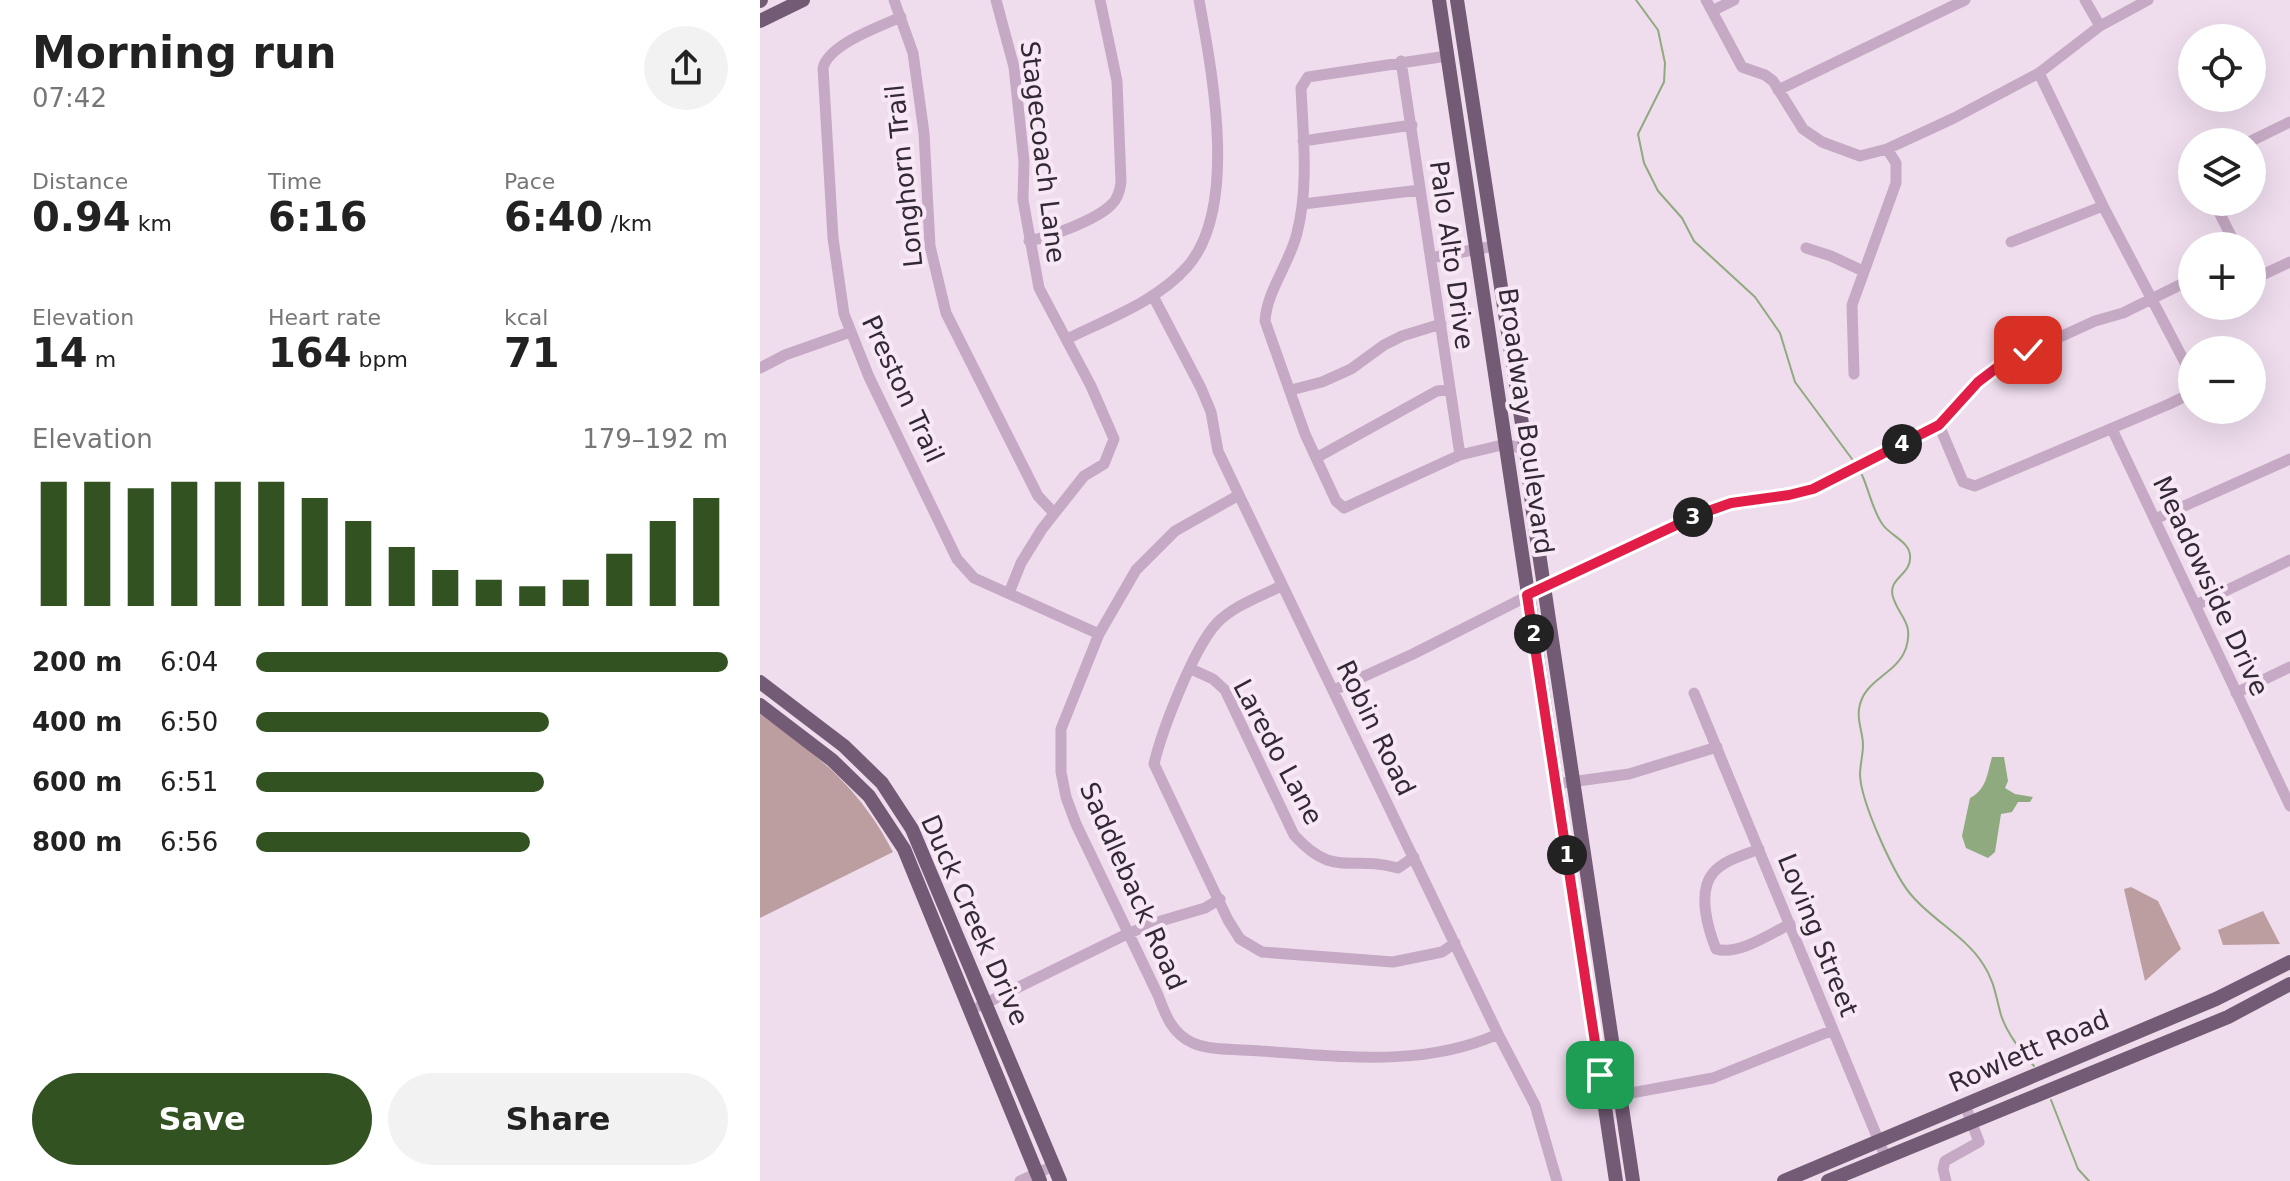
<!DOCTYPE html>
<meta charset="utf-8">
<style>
:root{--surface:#fff;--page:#f2f2f2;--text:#222;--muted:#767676;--accent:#335222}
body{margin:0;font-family:"DejaVu Sans",sans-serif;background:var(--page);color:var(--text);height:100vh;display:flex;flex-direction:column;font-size:30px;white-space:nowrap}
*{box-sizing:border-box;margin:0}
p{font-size:26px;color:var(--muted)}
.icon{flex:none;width:44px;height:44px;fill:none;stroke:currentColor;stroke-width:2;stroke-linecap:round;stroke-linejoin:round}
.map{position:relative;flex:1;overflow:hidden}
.details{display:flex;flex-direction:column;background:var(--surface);width:760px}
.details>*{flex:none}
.fabs{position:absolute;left:1418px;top:24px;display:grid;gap:16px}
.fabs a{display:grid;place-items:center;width:88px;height:88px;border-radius:50%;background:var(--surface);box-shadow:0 8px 32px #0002;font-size:40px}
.pin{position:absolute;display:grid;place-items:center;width:68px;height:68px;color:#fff;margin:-34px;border-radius:16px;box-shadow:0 4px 12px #0006}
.km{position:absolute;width:40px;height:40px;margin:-20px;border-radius:50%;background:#222;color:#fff;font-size:22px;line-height:40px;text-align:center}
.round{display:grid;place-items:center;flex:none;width:84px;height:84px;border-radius:42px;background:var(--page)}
.headline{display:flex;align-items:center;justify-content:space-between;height:136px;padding:0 32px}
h1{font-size:44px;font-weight:700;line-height:60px}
.stats{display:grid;grid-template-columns:repeat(3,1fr);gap:12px;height:136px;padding:8px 32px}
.stats div{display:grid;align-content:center}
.stats b{font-size:40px;font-weight:700}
.stats small{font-size:22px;font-weight:400}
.stats p{font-size:22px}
.chart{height:224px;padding:16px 32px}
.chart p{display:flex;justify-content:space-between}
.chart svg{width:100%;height:144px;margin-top:8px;stroke:var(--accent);stroke-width:6}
.cta{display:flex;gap:16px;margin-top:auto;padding:16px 32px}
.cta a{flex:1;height:92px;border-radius:48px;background:var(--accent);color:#fff;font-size:32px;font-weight:700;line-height:92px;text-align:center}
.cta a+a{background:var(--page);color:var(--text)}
ul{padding:0 32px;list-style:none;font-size:26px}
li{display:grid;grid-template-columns:128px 96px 1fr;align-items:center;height:60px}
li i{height:20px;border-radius:10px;background:var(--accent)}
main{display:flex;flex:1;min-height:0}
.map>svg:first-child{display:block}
</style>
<main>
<section class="details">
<div class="headline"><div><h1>Morning run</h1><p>07:42</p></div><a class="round"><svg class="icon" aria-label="share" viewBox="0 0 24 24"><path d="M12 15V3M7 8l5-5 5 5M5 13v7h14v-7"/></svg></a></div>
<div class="stats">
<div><p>Distance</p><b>0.94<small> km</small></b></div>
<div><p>Time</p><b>6:16</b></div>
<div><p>Pace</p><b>6:40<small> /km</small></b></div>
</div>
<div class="stats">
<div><p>Elevation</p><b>14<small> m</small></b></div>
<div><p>Heart rate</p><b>164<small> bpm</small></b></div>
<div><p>kcal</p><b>71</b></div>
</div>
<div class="chart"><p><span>Elevation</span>179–192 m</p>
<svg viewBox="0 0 160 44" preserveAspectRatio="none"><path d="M5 44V6M15 44V6M25 44V8M35 44V6M45 44V6M55 44V6M65 44V11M75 44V18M85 44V26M95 44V33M105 44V36M115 44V38M125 44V36M135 44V28M145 44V18M155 44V11"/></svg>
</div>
<ul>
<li><b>200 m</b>6:04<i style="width:100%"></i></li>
<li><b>400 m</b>6:50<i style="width:62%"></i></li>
<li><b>600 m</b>6:51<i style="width:61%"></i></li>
<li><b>800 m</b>6:56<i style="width:58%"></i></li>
</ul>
<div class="cta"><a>Save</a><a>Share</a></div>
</section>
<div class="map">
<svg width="1530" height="1181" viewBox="0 0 1530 1181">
<rect width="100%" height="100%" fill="#efdded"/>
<path fill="#bd9ea0" d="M 0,714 C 58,755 100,788 133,852 L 0,918 Z
M 1371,887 L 1398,901 L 1421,949 L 1385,981 L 1364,889 Z
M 1503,911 L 1520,944 L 1463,945 L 1458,930 Z"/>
<path fill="#8eaa7e" d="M 1232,757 L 1244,757 L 1248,781 L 1245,788 L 1255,794 L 1273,797 L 1270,802 L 1258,802 L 1252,812 L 1241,814 L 1235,852 L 1228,858 L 1206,848 L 1202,836 L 1210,798 C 1227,789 1227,774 1232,757 Z"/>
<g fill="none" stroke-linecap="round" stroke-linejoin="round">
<path stroke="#8eaa7e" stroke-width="2" d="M 876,0 L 898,30 L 905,63 L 904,82 L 878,134 L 884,163 L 898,191 L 922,218 L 934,241 L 995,297 L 1020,333 L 1035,382 L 1092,459
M 1102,475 C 1109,490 1113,512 1123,525 C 1131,536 1150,542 1150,556 C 1152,575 1127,578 1133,597 C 1139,617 1154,622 1146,648 C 1137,675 1103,679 1099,709 C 1097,721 1103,733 1103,745 C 1103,755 1100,765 1100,775 C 1101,802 1135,878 1153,897 C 1174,921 1206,937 1223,964 C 1234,980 1236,997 1241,1015 C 1247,1034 1262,1052 1274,1066
M 1291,1100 L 1318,1169 L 1329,1181"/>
<path stroke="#c6aac5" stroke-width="11" d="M 134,0 L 153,53 L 164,133 L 170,246 L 186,313 L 278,496 L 294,513
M 236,0 L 254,67 L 264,161 L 263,200 L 279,288 L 331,386 L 354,439 L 344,464 L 324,476 L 282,529 L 261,563 L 249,593
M 946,0 L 982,67 L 1005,75 L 1013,81 L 1043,129 L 1062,142 L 1100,156 L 1127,149 L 1194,118 L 1279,73 L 1340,26 L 1388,0
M 1325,0 L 1340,26
M 952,11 L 974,0
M 141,17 C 119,27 69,44 63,68 L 73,238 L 84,314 L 109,377 L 197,559 L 214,578 L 339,634
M 687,56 L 548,77 L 541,88 C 543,135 549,187 537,233 C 530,263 507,290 505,321 L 545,434 L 576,501 L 584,508 L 700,455 L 746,444 L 766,450
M 641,61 L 700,455
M 1279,73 L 1343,206 L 1432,376
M 1018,90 L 1205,0
M 543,141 L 652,125
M 1489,142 L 1530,122
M 1454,202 L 1476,246
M 543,204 L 660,190
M 269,241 C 290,237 336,220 351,205 C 358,199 360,191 361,182 L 357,81 L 340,0
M 1251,242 L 1343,206
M 1046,248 L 1071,256 L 1103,271
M 671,258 L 734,246
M 1492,274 L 1502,275 L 1530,262
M 393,296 L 441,388 L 451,412 L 458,451 L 479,495 L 738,1034 L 775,1105 L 797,1181
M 307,339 C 347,319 396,302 427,267 C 479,209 452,72 439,0
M 0,368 L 25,355 L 90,332
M 1094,374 L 1092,305 L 1136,183 L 1136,163 L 1127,149
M 531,390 L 562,382 L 591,369 L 624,345 L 642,336 L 681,324
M 1179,425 L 1203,482 L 1215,486 L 1407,405 L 1426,396 L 1432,386
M 1352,429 L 1530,806
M 556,458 L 677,391 L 689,390
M 479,495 L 415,531 L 376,570 L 339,634 L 301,729 L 301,772 L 306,797 L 316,824 L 398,995 C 405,1014 412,1034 433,1043 C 450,1051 482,1049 500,1051 C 580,1056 663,1068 738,1034
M 1395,519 L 1530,459
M 521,586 C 501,596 473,606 457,623 C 434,647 402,730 394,764 L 468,920 L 480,939 L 502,952 L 633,962 L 682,952 L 695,943
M 1436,605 L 1530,560
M 431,669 L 453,679 L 465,690 L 534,835 C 575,880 590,854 638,868 L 654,857
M 574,690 L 653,654 L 821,569 L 940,514 L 971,503 L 1029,495 L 1053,489 L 1179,425 L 1218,382 L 1243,363 L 1335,321 L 1363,313 L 1432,279
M 934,693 L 1125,1156
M 1476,693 L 1530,667
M 796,784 L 869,774 L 957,747
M 999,849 C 984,855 964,860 953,873 C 937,892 948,929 956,949 C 978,956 1010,934 1030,924
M 220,1006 L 367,934 L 394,923 L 445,908 L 460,899
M 844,1098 L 953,1078 L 1073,1030
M 260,1181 L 293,1166
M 1186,1181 L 1183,1169 L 1185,1161 L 1219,1142 L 1205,1105"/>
<path stroke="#735b75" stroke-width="14" d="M 679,0 L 856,1181
M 697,0 L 766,450 L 773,513 L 873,1181
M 0,1 L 1,0
M 0,21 L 43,0
M 0,682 L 84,746 L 122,783 L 152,829 L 300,1181
M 0,705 L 72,760 L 109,796 L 144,849 L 280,1181
M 1024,1181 L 1456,999 L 1530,962
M 1068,1181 L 1468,1017 L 1530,984"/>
</g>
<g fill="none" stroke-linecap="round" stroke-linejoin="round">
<defs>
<path id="route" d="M 840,1075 L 767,595 L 940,514 L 971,503 L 1029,495 L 1053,489 L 1179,425 L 1218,382 L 1243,363 L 1268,350"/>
</defs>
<use href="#route" stroke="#fff" stroke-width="16"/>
<use href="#route" stroke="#e11d48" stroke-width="10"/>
</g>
<g text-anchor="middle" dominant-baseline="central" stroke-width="8" stroke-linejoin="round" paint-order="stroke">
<g font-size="26" fill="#332934" stroke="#f8e8f6">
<text transform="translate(283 152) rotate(83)">Stagecoach Lane</text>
<text transform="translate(144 176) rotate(-96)">Longhorn Trail</text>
<text transform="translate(692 255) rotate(82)">Palo Alto Drive</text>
<text transform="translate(143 389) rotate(65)">Preston Trail</text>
<text transform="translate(766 421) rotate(82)">Broadway Boulevard</text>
<text transform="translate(1451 586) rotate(65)">Meadowside Drive</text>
<text transform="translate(616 728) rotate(64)">Robin Road</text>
<text transform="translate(518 752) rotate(62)">Laredo Lane</text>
<text transform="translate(373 886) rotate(66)">Saddleback Road</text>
<text transform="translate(215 920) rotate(66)">Duck Creek Drive</text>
<text transform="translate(1058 935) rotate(68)">Loving Street</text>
<text transform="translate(1269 1051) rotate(-23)">Rowlett Road</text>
</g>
</g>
</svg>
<div class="fabs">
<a><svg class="icon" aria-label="locate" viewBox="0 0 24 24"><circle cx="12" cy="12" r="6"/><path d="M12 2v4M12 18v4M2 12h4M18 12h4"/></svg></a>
<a><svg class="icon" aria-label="layers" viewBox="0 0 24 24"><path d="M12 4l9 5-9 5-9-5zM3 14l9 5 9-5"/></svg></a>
<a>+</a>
<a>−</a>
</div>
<div class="pin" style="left:840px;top:1075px;background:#1e9e55"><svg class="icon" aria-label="arrive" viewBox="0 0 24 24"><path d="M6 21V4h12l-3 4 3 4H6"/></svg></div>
<div class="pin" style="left:1268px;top:350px;background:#d93025"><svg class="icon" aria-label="check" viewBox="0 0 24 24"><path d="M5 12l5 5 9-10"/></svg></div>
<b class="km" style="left:807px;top:855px">1</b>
<b class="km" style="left:774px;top:634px">2</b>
<b class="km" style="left:933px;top:517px">3</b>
<b class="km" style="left:1142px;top:444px">4</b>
</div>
</main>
